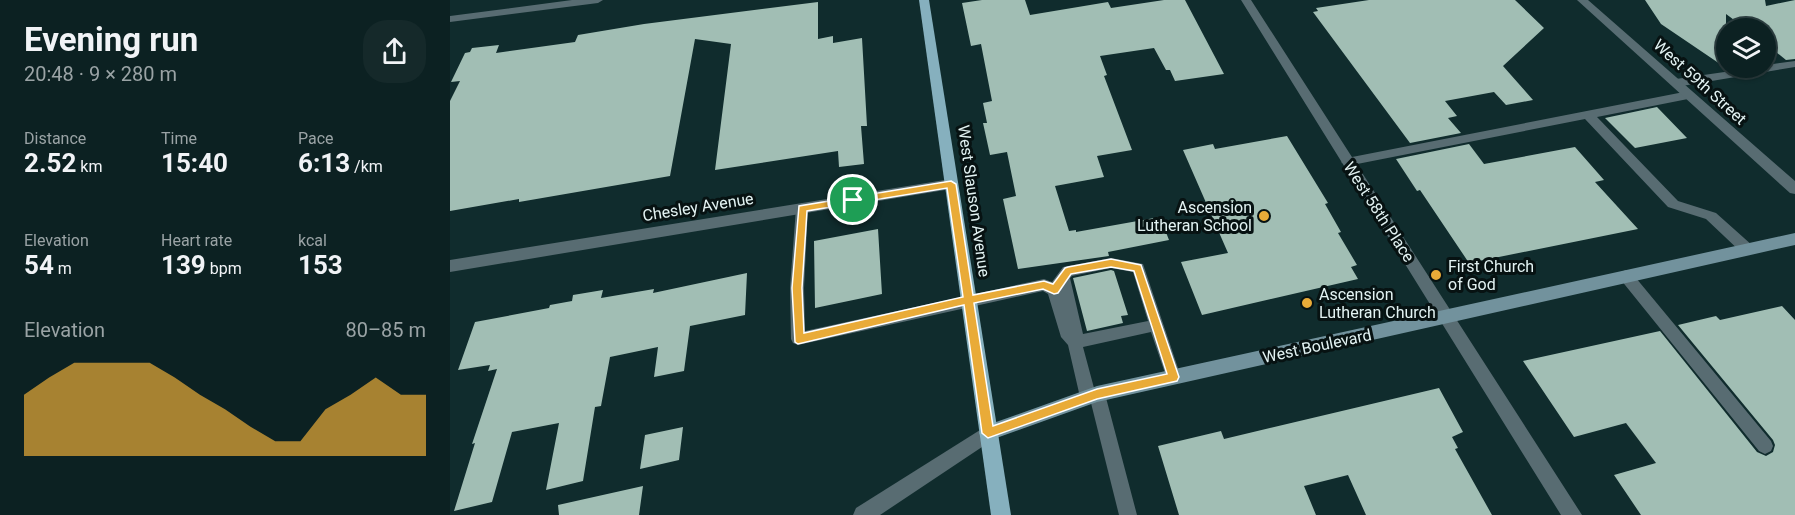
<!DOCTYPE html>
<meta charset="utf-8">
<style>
:root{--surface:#0c2122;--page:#15292a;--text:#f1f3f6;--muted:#9aa3a5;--line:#2c3e40;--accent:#e9ab38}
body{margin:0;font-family:Roboto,sans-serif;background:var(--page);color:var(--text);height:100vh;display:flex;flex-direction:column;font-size:22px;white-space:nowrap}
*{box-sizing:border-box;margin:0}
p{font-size:20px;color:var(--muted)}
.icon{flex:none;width:33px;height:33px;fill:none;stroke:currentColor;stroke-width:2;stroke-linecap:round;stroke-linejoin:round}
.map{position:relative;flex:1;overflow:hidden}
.sheet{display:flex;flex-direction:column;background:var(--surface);width:450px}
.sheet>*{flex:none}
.buttons{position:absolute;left:1266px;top:18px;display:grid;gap:12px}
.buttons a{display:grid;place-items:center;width:60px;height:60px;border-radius:50%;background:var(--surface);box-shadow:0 2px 4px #0004,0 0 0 2px var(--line);font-size:30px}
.pin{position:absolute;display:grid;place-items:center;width:51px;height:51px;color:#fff;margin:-26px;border:3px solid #fff;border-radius:50%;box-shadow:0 2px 6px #0007}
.round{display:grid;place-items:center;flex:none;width:63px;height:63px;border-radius:24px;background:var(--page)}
.headline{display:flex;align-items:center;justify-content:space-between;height:102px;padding:0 24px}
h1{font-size:33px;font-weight:700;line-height:45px}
.figures{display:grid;grid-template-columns:repeat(3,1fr);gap:9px;height:102px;padding:6px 24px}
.figures div{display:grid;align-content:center}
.figures b{font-size:26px;font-weight:700}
.figures small{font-size:16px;font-weight:400}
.figures p{font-size:16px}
.chart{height:168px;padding:12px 24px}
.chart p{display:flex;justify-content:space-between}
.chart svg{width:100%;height:108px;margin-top:6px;fill:var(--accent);opacity:.7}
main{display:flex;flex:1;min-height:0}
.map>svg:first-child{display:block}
</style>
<main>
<section class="sheet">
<div class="headline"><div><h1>Evening run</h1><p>20:48 · 9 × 280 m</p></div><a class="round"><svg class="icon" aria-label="share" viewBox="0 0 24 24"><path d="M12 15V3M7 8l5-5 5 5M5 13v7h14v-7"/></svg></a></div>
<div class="figures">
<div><p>Distance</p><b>2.52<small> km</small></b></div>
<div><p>Time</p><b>15:40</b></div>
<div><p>Pace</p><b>6:13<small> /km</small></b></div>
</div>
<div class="figures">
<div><p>Elevation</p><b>54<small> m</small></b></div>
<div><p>Heart rate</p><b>139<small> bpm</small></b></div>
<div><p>kcal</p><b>153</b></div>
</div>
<div class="chart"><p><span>Elevation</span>80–85 m</p>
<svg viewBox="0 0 160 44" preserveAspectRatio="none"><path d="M0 44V19L10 12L20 6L30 6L40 6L50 6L60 12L70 19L80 25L90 32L100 38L110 38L120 25L130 19L140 12L150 19L160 19V44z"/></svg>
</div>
</section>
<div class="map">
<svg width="1345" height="515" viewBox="0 0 1345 515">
<rect width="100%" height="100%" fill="#102c2d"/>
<path fill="#a1beb4" d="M 532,0 L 575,0 L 580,15 L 658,2 L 661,8 L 714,0 L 735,0 L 774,74 L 725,81 L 720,70 L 716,70 L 704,48 L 650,56 L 657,75 L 654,76 L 682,150 L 647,156 L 654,177 L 605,186 L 619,231 L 626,230 L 626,232 L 710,217 L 719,240 L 658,252 L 659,256 L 568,269 L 553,199 L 566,196 L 557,152 L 540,155 L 533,123 L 537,123 L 533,103 L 542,101 L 531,44 L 521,46 L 512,3 Z
M 919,0 L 1065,0 L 1094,28 L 1053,66 L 1083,100 L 1056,105 L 1044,92 L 995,101 L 1007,116 L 998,118 L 1011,133 L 960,143 L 863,12 L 868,11 L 866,8 Z
M 1195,0 L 1315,0 L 1316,6 L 1345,0 L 1345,59 L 1336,60 L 1316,44 L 1316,28 L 1295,28 L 1276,14 L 1276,68 L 1211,24 Z
M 368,2 L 368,39 L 383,36 L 383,43 L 412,38 L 417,126 L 411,126 L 414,164 L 389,167 L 388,151 L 265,170 L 281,44 L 245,39 L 220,176 L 69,202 L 69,199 L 0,211 L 0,101 L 10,81 L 1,82 L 15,53 L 20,52 L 22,48 L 49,45 L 46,53 L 125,42 L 128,35 L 194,24 Z
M 1207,107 L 1237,138 L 1185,148 L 1155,118 Z
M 837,136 L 878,203 L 875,204 L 891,232 L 888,233 L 907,265 L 901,267 L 908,279 L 752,315 L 731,262 L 778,253 L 733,150 L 763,144 L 765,149 Z
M 1019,144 L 1034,164 L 1125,147 L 1154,180 L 1145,182 L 1188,229 L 1019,263 L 970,190 L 967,191 L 946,159 Z
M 428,229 L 432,294 L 365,308 L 364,241 Z
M 661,270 L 664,271 L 678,315 L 671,316 L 673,323 L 637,331 L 623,278 Z
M 297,273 L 295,315 L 240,326 L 234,371 L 204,377 L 208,347 L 160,357 L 151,406 L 145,407 L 133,481 L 96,490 L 109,423 L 62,432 L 42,502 L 4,511 L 25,443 L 22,444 L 47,369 L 38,371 L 40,365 L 8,370 L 25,322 L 99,308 L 100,305 L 122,301 L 123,295 L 153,290 L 151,298 L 204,289 L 203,293 Z
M 1332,306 L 1345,320 L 1345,515 L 1191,515 L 1164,475 L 1206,463 L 1176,423 L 1124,437 L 1073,361 L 1210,331 L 1307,452 L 1316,456 L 1323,452 L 1325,445 L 1323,440 L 1228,325 L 1266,316 L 1270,320 Z
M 989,388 L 1013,432 L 1002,437 L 1008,448 L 1005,449 L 1042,515 L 916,515 L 898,475 L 854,486 L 866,515 L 729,515 L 708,446 L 771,431 L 774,439 Z
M 233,427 L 229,460 L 190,469 L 195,435 Z
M 193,486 L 189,515 L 109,515 L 108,505 Z"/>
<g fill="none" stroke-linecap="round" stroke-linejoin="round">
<path fill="#586c72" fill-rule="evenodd" d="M 1345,61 L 1345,67 L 1226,87 L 1221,83 L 1226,79 L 1302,68 L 1316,68 L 1316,65 Z
M 1239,91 L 1245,95 L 1243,98 L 1147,117 L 1228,201 L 1266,213 L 1303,246 L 1305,250 L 1303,254 L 1293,254 L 1256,219 L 1218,207 L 1135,119 L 897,166 L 891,162 L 897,158 Z
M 352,203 L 358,208 L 354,288 L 355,331 L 594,279 L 602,282 L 613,267 L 618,266 L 661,258 L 693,264 L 731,377 L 728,382 L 723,384 L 718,382 L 701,332 L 633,347 L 644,388 L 652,389 L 655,394 L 687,515 L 669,515 L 641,403 L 633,402 L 630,397 L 618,345 L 611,337 L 598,294 L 593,291 L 348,345 L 343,343 L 341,339 L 340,288 L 346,208 ZM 661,268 L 683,272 L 698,321 L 633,334 L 620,278 L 622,276 Z
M 1176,270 L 1181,272 L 1321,441 L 1323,446 L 1321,451 L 1315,454 L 1309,451 L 1171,280 L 1169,276 L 1171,272 Z"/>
<path fill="#586c72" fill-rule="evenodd" d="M 122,0 L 153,0 L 148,3 L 0,22 L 0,16 Z
M 791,0 L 801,0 L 1132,515 L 1111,515 Z
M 1127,0 L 1138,0 L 1345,181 L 1345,194 L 1340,193 Z
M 501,179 L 508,184 L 501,189 L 0,272 L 0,260 Z"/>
<path fill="#586c72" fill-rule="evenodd" d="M 538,425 L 544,427 L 547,433 L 544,439 L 430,515 L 403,515 L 406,508 Z"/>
<path fill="#72929d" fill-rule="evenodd" d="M 1345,233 L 1345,245 L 647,402 L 538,441 L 532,439 L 529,433 L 532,427 L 647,386 Z"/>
<path fill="#86b0be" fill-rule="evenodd" d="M 469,0 L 479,0 L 561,515 L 541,515 Z"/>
</g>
<path fill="#e9ab38" stroke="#fff" stroke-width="1.5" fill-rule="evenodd" d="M 501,181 L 506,184 L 523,295 L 594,281 L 603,284 L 615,268 L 618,267 L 661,259 L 691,265 L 729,377 L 727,381 L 647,399 L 538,438 L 532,433 L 514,305 L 348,344 L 345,342 L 342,288 L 349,206 ZM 497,188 L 513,297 L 354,333 L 352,288 L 357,211 ZM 661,267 L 684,271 L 717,374 L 647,389 L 543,426 L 524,303 L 593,289 L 604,294 L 608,293 L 621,274 Z"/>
<g fill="#e9ab38" stroke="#071212" stroke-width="2">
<circle cx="814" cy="216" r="6"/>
<circle cx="986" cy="275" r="6"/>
<circle cx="857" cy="303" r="6"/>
</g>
<g text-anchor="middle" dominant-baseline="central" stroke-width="6" stroke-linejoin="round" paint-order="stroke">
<g font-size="16" fill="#e3f3f3" stroke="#071212">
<text transform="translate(1250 82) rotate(42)">West 59th Street</text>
<text transform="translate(524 201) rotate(82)">West Slauson Avenue</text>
<text transform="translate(248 207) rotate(-9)">Chesley Avenue</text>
<text transform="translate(929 212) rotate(57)">West 58th Place</text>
<text transform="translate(867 346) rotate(-12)">West Boulevard</text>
</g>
<g font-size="16" fill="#e3f3f3" stroke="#071212" text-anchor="start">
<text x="802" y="207" text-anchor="end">Ascension<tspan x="802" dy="18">Lutheran School</tspan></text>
<text x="998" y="266">First Church<tspan x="998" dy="18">of God</tspan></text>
<text x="869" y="294">Ascension<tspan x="869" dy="18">Lutheran Church</tspan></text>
</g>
</g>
</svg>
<div class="buttons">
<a><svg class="icon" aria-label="layers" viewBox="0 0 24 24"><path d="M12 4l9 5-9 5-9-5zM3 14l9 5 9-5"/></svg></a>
</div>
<div class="pin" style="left:403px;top:200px;background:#1e9e55"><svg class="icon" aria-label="arrive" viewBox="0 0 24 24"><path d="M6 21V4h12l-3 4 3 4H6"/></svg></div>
</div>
</main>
